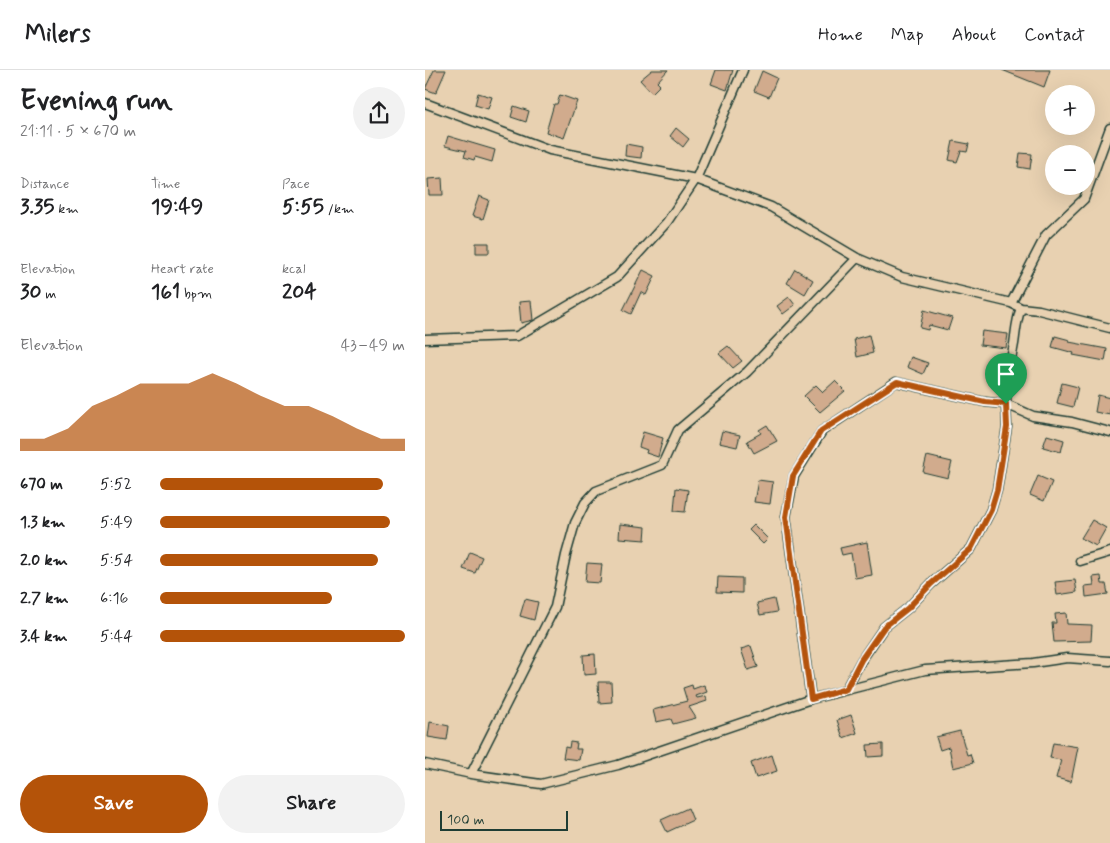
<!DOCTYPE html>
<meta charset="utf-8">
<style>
:root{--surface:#fff;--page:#f2f2f2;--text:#202124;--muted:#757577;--line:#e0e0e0;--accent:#b45309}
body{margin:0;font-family:Mynerve,sans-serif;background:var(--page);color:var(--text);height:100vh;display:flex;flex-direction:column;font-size:19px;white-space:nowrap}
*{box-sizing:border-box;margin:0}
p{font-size:16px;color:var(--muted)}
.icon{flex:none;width:28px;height:28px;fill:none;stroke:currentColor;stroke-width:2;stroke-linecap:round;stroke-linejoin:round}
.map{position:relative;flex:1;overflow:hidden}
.details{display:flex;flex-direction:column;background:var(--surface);width:425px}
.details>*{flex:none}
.buttons{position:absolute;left:620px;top:15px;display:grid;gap:10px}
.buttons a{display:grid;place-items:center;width:50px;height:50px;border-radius:50%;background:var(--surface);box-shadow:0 5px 20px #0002;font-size:25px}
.scale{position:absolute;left:15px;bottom:12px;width:128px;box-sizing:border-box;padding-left:5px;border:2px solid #1f3d34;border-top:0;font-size:14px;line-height:18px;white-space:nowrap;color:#1f3d34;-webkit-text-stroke:4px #e8d1b1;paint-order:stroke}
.pin{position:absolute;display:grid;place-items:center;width:42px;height:42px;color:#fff;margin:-51px -21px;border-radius:50% 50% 50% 0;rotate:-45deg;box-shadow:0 0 5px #0007}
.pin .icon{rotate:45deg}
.round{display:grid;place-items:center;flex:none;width:52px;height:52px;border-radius:26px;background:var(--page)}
.head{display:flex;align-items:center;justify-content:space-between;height:85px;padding:0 20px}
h1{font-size:28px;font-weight:800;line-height:38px}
.stats{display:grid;grid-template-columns:repeat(3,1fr);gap:8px;height:85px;padding:5px 20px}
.stats div{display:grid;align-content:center}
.stats b{font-size:21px;font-weight:800}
.stats small{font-size:14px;font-weight:400}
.stats p{font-size:14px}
.chart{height:140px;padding:10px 20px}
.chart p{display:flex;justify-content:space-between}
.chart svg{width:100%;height:90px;margin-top:5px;fill:var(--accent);opacity:.7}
.cta{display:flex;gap:10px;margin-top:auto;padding:10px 20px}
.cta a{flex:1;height:58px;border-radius:30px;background:var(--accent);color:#fff;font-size:20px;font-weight:800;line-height:58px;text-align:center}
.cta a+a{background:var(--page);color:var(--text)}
ul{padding:0 20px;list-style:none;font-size:16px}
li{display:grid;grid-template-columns:80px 60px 1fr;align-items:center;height:38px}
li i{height:12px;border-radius:6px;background:var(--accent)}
header{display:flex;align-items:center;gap:30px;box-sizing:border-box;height:70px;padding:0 25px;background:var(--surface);border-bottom:1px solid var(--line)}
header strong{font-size:24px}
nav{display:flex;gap:28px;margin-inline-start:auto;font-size:18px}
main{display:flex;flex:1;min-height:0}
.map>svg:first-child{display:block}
</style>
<header>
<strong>Milers</strong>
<nav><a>Home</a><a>Map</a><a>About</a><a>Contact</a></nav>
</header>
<main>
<section class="details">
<div class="head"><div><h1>Evening run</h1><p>21:11 · 5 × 670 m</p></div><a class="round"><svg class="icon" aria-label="share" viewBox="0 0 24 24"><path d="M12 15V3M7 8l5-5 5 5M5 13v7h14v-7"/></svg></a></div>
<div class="stats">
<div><p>Distance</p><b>3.35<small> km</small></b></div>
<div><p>Time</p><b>19:49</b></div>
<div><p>Pace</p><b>5:55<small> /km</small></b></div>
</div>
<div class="stats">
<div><p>Elevation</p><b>30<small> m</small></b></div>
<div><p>Heart rate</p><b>161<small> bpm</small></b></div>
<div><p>kcal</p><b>204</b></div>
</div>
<div class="chart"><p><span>Elevation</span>43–49 m</p>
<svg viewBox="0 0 160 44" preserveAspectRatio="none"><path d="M0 44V38L10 38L20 33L30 22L40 17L50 11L60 11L70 11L80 6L90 11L100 17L110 22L120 22L130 27L140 33L150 38L160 38V44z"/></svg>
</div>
<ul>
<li><b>670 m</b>5:52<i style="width:91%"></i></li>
<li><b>1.3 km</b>5:49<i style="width:94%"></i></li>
<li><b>2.0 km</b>5:54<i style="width:89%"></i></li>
<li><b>2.7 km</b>6:16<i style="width:70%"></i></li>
<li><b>3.4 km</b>5:44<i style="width:100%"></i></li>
</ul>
<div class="cta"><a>Save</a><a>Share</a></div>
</section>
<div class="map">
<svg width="685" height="773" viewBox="0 0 685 773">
<rect width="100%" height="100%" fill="#e8d1b1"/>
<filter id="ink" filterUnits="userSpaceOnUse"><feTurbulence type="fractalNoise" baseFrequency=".02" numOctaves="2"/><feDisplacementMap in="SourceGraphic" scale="10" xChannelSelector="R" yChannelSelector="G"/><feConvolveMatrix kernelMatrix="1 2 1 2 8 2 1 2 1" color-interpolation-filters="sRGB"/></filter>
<g filter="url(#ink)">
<path fill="#d1ab8d" stroke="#1f3d34" d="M 9,0 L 21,0 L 11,23 L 0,19 Z
M 227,0 L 243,0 L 232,12 L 235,15 L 227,23 L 215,10 Z
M 291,0 L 308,0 L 302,20 L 286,14 Z
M 577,0 L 625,0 L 619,17 Z
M 337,1 L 352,8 L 344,27 L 329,21 Z
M 53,23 L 67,27 L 63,39 L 50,35 Z
M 135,25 L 152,31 L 139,68 L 121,62 L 129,34 L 132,34 Z
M 89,36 L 104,41 L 101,52 L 86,47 Z
M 251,58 L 264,69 L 258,77 L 245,66 Z
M 23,66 L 70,80 L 67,92 L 50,87 L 49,90 L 39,87 L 41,81 L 20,76 Z
M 528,71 L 544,74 L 542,82 L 536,81 L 532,92 L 524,90 Z
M 201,74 L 217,77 L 216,88 L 200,86 Z
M 595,83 L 607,84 L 605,99 L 593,97 Z
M 17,108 L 18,125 L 4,125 L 3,109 Z
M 54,126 L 64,130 L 58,149 L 47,146 Z
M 51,173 L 64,173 L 64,183 L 51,183 Z
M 370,199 L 388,210 L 380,224 L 362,213 Z
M 218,200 L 230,206 L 221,225 L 216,222 L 206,244 L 198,240 Z
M 364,227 L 370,235 L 358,244 L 352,236 Z
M 106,231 L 108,250 L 96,253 L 94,232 Z
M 499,240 L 527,248 L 523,260 L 504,255 L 503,260 L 495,258 Z
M 557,261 L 583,264 L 581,278 L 555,275 Z
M 444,265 L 448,283 L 432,287 L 429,269 Z
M 630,266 L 645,270 L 644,272 L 682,279 L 680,291 L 648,285 L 649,283 L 627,277 Z
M 303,276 L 317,291 L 308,298 L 294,283 Z
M 486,287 L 503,293 L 498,304 L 482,297 Z
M 410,311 L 420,321 L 395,342 L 379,326 L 391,315 L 398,322 Z
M 637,313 L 653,317 L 648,337 L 632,333 Z
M 673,325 L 685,328 L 685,345 L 670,342 Z
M 342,355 L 352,371 L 329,383 L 322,371 L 336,363 L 334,360 Z
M 297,361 L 315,365 L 312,377 L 294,373 Z
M 218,362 L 238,368 L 233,387 L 221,383 L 222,380 L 214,377 Z
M 622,365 L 639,370 L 636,382 L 618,377 Z
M 502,386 L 527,392 L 523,408 L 498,402 Z
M 613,406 L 627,412 L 619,431 L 605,425 Z
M 333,410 L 348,412 L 345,434 L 329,432 Z
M 251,418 L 263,420 L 260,442 L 249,441 Z
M 667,450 L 681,458 L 671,476 L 656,468 Z
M 195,454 L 221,457 L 220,470 L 194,468 Z
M 329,455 L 343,469 L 338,474 L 324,460 Z
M 442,472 L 447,505 L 430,508 L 426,483 L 417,485 L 415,478 Z
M 45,482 L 57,487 L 50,503 L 38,499 Z
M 162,493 L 177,494 L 175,513 L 160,512 Z
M 676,506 L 677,514 L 681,514 L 683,524 L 661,527 L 660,516 L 669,515 L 668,507 Z
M 293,507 L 317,508 L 317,523 L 292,522 Z
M 650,510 L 652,522 L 632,525 L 630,512 Z
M 100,529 L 113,532 L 109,550 L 95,546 Z
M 349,529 L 352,542 L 335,545 L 332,533 Z
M 641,543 L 642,554 L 667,555 L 666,571 L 629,572 L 627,553 L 631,553 L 630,544 Z
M 326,576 L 333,597 L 323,600 L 316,579 Z
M 170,584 L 171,604 L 159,605 L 158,585 Z
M 173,612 L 186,612 L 187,632 L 174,633 Z
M 267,615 L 268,619 L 279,615 L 282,622 L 271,626 L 272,628 L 281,626 L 282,631 L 264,637 L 271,648 L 248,654 L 246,649 L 231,652 L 228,640 L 262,631 L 258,618 Z
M 426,645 L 432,663 L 418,668 L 412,650 Z
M 5,652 L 24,656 L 22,670 L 3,667 Z
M 535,661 L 542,685 L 545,684 L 548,693 L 528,698 L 524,677 L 515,680 L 511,667 Z
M 145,672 L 152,673 L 151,679 L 156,679 L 154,690 L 138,688 L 140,677 L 144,678 Z
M 628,673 L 653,677 L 646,712 L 631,708 L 636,690 L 625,688 Z
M 458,674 L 458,686 L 443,687 L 442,675 Z
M 347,685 L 352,701 L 331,708 L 326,693 Z
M 263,738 L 268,750 L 242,762 L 236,750 Z"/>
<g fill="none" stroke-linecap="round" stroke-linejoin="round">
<defs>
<path id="minor" d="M 0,33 L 125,80 L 271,109 L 346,137 L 432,188 L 477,207 L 586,233 L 596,238 L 614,240 L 685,258
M 586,233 L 621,165 L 659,129 L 685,58
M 0,269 L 92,266 L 192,207 L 242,152 L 271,109 L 318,0
M 655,491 L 685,482
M 421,619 L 436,591 L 459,557 L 483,538 L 506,514 L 546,479 L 566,440 L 572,420 L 582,357 L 581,334 L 608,346 L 647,352 L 685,362
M 386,629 L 361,447 L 369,406 L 397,361 L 471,312 L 560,332 L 581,334 C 581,313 585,294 589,274 C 591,261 591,251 596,238
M 0,694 L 46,704 L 116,714 L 193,695 L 386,629 L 500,600 L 608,593 L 642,588 L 685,591
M 46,704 L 130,537 L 141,485 L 150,453 L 160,433 L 171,421 L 237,395 L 253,360 L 322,302 L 432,188"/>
</defs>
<use href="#minor" stroke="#1f3d34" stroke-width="11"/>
<use href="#minor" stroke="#e8d1b1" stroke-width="8"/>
</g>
</g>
<g fill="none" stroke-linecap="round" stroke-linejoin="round" filter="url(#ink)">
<defs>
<path id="route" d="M 472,312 L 560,332 L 581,334 L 582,357 L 572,420 L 566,440 L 546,479 L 506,514 L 483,538 L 459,557 L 436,590 L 421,619 L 386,629 L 361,447 L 368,406 L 396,361 Z"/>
</defs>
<use href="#route" stroke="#fff" stroke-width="10"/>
<use href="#route" stroke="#b45309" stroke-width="6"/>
</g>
</svg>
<div class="buttons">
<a>+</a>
<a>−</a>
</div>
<div class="scale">100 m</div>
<div class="pin" style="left:581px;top:334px;background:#1e9e55"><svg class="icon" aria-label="arrive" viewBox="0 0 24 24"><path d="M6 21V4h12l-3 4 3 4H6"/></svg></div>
</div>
</main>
